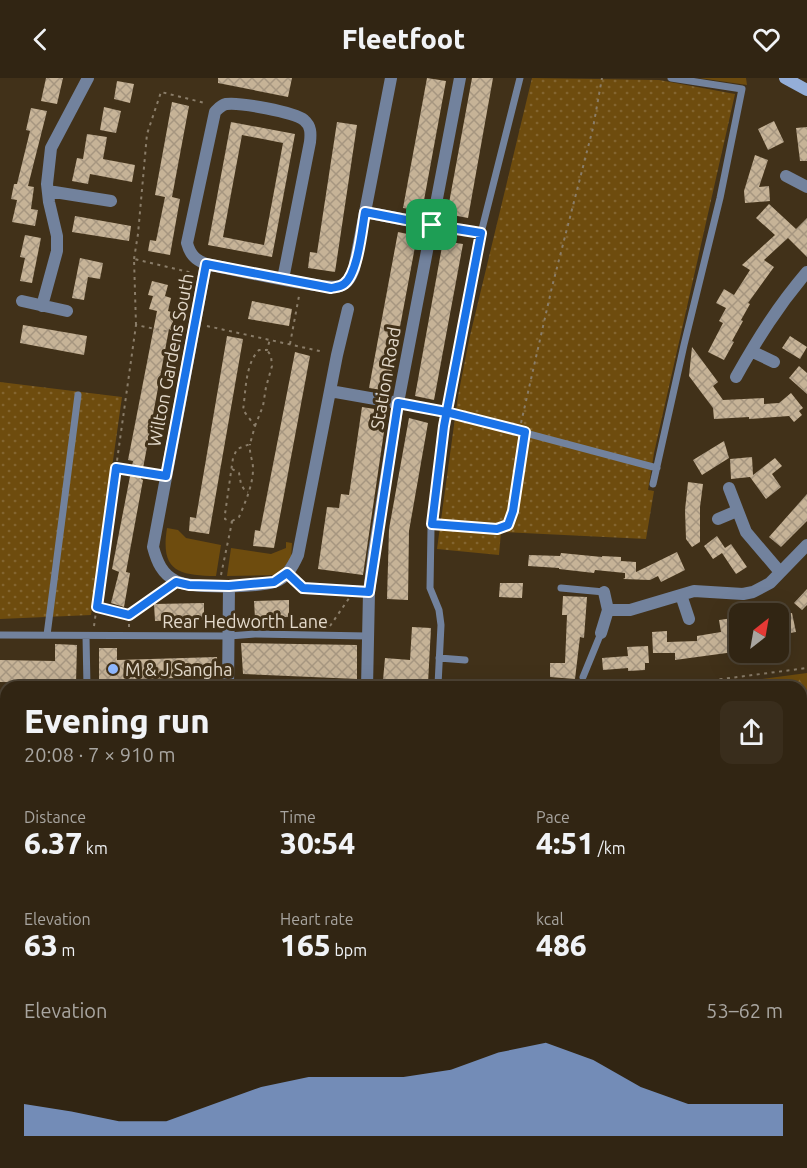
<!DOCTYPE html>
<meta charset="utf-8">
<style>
:root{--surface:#312513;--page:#392d1c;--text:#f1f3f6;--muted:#a8a5a0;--line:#4c4233;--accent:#8fb8fd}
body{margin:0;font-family:Ubuntu,sans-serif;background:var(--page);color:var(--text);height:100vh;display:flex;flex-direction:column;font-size:22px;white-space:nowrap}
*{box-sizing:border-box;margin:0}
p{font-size:20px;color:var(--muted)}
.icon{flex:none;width:33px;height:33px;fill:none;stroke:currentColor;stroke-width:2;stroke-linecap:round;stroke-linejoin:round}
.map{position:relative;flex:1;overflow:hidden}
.details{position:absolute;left:0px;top:603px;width:807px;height:488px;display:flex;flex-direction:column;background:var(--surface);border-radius:18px 18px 0 0;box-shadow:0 6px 24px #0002,0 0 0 2px var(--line)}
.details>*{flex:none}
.needle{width:39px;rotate:31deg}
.buttons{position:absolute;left:729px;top:525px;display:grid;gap:12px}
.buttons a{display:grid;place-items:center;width:60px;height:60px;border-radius:12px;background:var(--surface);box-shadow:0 6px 24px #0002,0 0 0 2px var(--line);font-size:30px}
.pin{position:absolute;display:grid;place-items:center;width:51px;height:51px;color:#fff;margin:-26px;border-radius:12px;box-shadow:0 3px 9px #0006}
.round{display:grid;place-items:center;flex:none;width:63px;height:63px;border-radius:12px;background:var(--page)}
.overview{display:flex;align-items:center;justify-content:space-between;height:102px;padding:0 24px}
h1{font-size:33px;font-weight:800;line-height:45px}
.figures{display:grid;grid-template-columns:repeat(3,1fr);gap:9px;height:102px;padding:6px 24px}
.figures div{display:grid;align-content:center}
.figures b{font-size:30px;font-weight:800}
.figures small{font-size:16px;font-weight:400}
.figures p{font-size:16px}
.chart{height:168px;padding:12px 24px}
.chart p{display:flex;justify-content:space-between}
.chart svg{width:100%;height:108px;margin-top:6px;fill:var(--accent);opacity:.7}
header{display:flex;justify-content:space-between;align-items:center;height:78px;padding:0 24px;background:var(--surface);font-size:27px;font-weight:800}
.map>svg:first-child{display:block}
</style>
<header><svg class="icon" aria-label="back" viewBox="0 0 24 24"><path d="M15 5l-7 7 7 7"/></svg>Fleetfoot<svg class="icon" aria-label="heart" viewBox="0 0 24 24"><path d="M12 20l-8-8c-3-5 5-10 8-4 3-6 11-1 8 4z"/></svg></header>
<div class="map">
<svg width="807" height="1090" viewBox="0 0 807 1090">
<defs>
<pattern id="forest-firs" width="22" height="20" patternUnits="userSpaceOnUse" patternTransform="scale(1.5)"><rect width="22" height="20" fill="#6e4c0e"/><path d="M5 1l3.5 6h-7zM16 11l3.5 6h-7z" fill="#836530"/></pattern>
<pattern id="garden-dots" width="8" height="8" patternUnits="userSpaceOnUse" patternTransform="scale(1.5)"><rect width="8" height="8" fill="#6e4c0e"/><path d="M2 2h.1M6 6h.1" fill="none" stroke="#836530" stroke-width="1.8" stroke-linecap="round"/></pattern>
<pattern id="building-cross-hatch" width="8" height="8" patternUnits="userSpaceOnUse" patternTransform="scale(1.5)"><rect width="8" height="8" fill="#c6b397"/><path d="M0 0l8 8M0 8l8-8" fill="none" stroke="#a69680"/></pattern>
</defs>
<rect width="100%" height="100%" fill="#413119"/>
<path fill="#6e4c0e" d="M 699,0 L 746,0 L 747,7 Z
M 167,450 L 178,452 L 186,460 L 221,467 L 216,498 C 179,497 160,494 167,450 Z
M 286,464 L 292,465 L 291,482 L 276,497 L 227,498 L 231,470 L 271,476 L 286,470 Z
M 807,818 L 807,1014 L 801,1018 L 801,822 Z
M 556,1085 L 556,1084 L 629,1085 L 622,1090 L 550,1090 Z"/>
<path fill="url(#forest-firs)" d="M 807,595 L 807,660 L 801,661 L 801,609 L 702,609 Z
M 807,1044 L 807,1090 L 756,1090 L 763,1085 L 801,1084 L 801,1049 Z
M 629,1084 L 691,1084 L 691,1085 L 683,1090 L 622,1090 Z"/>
<path fill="url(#garden-dots)" d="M 532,0 L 659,2 L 735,16 L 654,375 L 648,412 L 654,413 L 646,461 L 505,454 L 501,454 L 499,477 L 437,471 L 458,318 L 469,262 Z
M 0,304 L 122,319 L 91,537 L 0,541 Z"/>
<path fill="url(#building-cross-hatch)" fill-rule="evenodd" d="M 46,0 L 63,0 L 57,26 L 41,23 Z
M 218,0 L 292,0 L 288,19 L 218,5 Z
M 427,0 L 446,3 L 422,133 L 403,130 Z
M 472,0 L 493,0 L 468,140 L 447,136 Z
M 117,3 L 134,6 L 130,25 L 114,21 Z
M 172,24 L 189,28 L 172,119 L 180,121 L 170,177 L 148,173 L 150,162 L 156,163 L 165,119 L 155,117 Z
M 104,29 L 121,33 L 116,55 L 100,52 Z
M 31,30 L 47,33 L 28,108 L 34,109 L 31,131 L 38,132 L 35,148 L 12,144 L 17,122 L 11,121 L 14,106 L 17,106 L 30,53 L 26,52 Z
M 774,43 L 784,64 L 768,72 L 758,51 Z
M 231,44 L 295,56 L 272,179 L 208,167 ZM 242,57 L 283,65 L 264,167 L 223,159 Z
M 337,44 L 357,47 L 335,194 L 308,190 L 310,174 L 317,175 Z
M 807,49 L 807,83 L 800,83 L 796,50 Z
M 87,56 L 107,59 L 103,81 L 135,87 L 132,104 L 90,96 L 88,106 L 72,103 L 77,80 L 83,81 Z
M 755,77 L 768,82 L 759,109 L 769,108 L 770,123 L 745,125 L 744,113 Z
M 769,126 L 796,151 L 807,140 L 807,179 L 788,160 L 764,182 L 774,189 L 748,225 L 750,226 L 741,242 L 743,243 L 732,263 L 734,264 L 724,282 L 708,274 L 723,245 L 719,243 L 726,230 L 716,225 L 724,211 L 734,217 L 750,192 L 742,187 L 775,157 L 756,140 Z
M 75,138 L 131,148 L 129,163 L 72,154 Z
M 398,154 L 417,158 L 388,313 L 369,310 Z
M 25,157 L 41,160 L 32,205 L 20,203 L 25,180 L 20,179 Z
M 443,163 L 463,166 L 434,322 L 415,318 Z
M 80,180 L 103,185 L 100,201 L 88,199 L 84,222 L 72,220 Z
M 152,203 L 168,207 L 165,218 L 171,220 L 168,233 L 175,235 L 171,252 L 169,251 L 141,401 L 143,402 L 126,494 L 130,495 L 124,529 L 111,525 L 119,494 L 112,491 L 133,383 L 128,382 L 157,233 L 149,231 L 153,218 L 148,217 Z
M 252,223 L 292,231 L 289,248 L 248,241 Z
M 23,247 L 87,258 L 84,277 L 20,265 Z
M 227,258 L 243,261 L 209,456 L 189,453 L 190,439 L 196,440 Z
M 790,258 L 807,269 L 800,281 L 782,270 Z
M 692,269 L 718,304 L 713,308 L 723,322 L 764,320 L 764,326 L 779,325 L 791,315 L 803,330 L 799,333 L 802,337 L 794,344 L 789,338 L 749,341 L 749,339 L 714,341 L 713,330 L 689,298 Z
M 295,274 L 310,278 L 274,470 L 253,468 L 255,452 L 260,453 Z
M 799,288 L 807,295 L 807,316 L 789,300 Z
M 362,329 L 387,333 L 363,497 L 318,491 L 327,429 L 339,430 L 341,416 L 349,417 Z
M 409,340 L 428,345 L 409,453 L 408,522 L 387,521 L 389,451 Z
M 724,363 L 729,380 L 702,397 L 693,382 Z
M 752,379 L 753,397 L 775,380 L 782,388 L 772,396 L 781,409 L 766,421 L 750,399 L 731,401 L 730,381 Z
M 688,404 L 703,406 L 700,429 L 700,464 L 692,469 L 686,461 L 685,432 Z
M 807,416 L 807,443 L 781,469 L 769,459 Z
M 717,458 L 725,470 L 731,466 L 747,489 L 736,496 L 722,475 L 713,481 L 704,468 Z
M 677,474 L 685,492 L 661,504 L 658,498 L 650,502 L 623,501 L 625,500 L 625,495 L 595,492 L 594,495 L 559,491 L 559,490 L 528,488 L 529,477 L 560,478 L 561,475 L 602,479 L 602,478 L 621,479 L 621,483 L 636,484 L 636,494 Z
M 500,505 L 523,505 L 522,520 L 499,519 Z
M 807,511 L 807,527 L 802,532 L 794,525 Z
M 563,518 L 587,519 L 584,560 L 580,559 L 575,601 L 550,599 L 550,585 L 565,585 L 567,537 L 562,537 Z
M 289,522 L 289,539 L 255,540 L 254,523 Z
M 204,525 L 204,542 L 155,543 L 154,526 Z
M 792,535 L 796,554 L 778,557 L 778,537 Z
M 740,539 L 740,561 L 732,562 L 734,574 L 675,582 L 675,575 L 653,575 L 652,554 L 667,553 L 667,564 L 697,563 L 697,558 L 721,554 L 719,542 Z
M 412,549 L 431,550 L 428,605 L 383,602 L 385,580 L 410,582 Z
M 241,565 L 357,567 L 357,601 L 243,596 Z
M 55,566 L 77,567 L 76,605 L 0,604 L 0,582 L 55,583 Z
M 648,568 L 649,585 L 645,585 L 645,592 L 628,593 L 628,590 L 603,592 L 602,580 L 628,578 L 627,569 Z
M 99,570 L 117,570 L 117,582 L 217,579 L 218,599 L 99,602 Z"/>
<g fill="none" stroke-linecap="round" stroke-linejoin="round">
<path stroke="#8a7d69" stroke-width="2" stroke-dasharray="3 4.5" stroke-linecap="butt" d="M 134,181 L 138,156 L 147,56 L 161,14 L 205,25
M 136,247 L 134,181 L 193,195
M 207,248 L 324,274
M 290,266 L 299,218
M 521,345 L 552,209 L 593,50 L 602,0
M 255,348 L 263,328 L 266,309 L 272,288 L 271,278 L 267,272
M 116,390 L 136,247 L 180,256
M 232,391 L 239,395 L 241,406 L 245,413 L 248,414
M 232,443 L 239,439 C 245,425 253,407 253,391 C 253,381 249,377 250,366
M 441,446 L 497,451 L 509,447 L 513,433 L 523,363
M 221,497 L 232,444 L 225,441 L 225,436 L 233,380 L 237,371 L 250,366 L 255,348 L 243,332 C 246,313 245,286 259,272 L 267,272 L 270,261
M 296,504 L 303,510 L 357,513
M 97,529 L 129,537 L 164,512
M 94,548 L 116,390 L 154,396
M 330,548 L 354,513
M 129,549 L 129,537
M 660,609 L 807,590
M 801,859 L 807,855
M 801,1022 L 807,1023
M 801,1028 L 807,1025
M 0,1065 L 6,1068
M 40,1084 L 51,1090
M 731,1084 L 738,1090
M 6,1090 L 9,1084
M 693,1090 L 701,1084"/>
<path stroke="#72829d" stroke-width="7" d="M 432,147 L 481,155
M 398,325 L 446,334 L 657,390
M 653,406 L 684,267 L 720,120 L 742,11 L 671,0
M 561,510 L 604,514
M 0,557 L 229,558 L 255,556 L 368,558
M 47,557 L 78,317
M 86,558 L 87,609
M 439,580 L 465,582
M 583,599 L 601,555
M 438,607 L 441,547 L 439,532 L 430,510 L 431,451 L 444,348 L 481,155 L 520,0
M 436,609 L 438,607 L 489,609
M 0,686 L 6,686
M 519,1084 L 525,1090
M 273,1090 L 275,1084
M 377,1090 L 380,1084"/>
<path stroke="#72829d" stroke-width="12" d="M 786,98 L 807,109
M 48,113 L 111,123
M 365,134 L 432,147
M 206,186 L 153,469 C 157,484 162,496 176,503 C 191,511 257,509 274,504 C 286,501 293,488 298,477 L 337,277 L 348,231
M 283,201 L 310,64 C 311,55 311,48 304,42 C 294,34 239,24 226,26 C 221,27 218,31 215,34 L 187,165 C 190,176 195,182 206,186 C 228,190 325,213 340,208 C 348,206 351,198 354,191 L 391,0
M 22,223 L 67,233
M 42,228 L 57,173 L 57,158 L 49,124 L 47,106 L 51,70 L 88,0
M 751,273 L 774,284
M 736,299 C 758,260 778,228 807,194
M 330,313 L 398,325
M 729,410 L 746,454 L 780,494
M 718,441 L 737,433
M 681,517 L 689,541
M 608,532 L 630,532 L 694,513 L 743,516 L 753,514 L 770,505 L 807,467
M 601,555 L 608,532 L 604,514
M 228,609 L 229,508
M 367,609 L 369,514 L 374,474 L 398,325 L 460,0
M 0,743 L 6,743
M 0,800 L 6,788
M 0,913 L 6,900
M 93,1090 L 95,1084"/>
<path stroke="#94aed8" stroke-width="12" d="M 785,0 L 807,12
M 0,619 L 6,619
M 801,787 L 807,780
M 196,1090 L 199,1084
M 533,1090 L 538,1084"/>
</g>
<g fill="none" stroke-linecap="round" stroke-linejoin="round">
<defs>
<path id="route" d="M 432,147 L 365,134 C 362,150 358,196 344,206 C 340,209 335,209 331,210 L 206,186 L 166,398 L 116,390 L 97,529 L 129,537 L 176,504 L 189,507 L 229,508 L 274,504 L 287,495 L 303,510 L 369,514 L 398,325 L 446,334 L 525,354 L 513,433 L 508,447 L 497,451 L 432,446 L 444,348 C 456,284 469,219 481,155 L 432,147"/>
</defs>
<use href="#route" stroke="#fff" stroke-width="12"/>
<use href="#route" stroke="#1a73e8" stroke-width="8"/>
</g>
<circle fill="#8fb8fd" stroke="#413119" stroke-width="2" cx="113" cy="591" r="6"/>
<g text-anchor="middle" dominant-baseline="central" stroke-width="6" stroke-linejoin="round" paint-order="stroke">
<g font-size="18" fill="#e4dacb" stroke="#413119">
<text transform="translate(170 282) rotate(-79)">Wilton Gardens South</text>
<text transform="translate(385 300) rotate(-80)">Station Road</text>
<text x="245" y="543">Rear Hedworth Lane</text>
</g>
<g font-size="18" fill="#e4dacb" stroke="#413119" text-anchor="start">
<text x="125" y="591">M &amp; J Sangha</text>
</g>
</g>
</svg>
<div class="buttons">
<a><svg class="needle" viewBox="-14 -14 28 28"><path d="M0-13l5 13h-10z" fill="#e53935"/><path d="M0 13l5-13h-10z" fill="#a8a5a0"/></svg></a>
</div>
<div class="pin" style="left:432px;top:147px;background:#1e9e55"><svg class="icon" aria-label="arrive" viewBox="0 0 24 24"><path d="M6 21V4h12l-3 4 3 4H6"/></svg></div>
<section class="details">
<div class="overview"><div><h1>Evening run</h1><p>20:08 · 7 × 910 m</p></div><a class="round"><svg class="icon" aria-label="share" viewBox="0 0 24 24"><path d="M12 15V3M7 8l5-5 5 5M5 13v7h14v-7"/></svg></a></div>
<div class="figures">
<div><p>Distance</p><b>6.37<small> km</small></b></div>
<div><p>Time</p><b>30:54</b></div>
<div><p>Pace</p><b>4:51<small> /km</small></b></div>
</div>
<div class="figures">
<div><p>Elevation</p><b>63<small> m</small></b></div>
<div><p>Heart rate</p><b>165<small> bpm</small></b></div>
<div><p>kcal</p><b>486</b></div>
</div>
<div class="chart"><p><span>Elevation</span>53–62 m</p>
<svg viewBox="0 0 160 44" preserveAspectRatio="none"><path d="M0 44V31L10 34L20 38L30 38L40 31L50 24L60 20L70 20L80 20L90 17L100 10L110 6L120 13L130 24L140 31L150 31L160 31V44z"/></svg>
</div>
</section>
</div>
